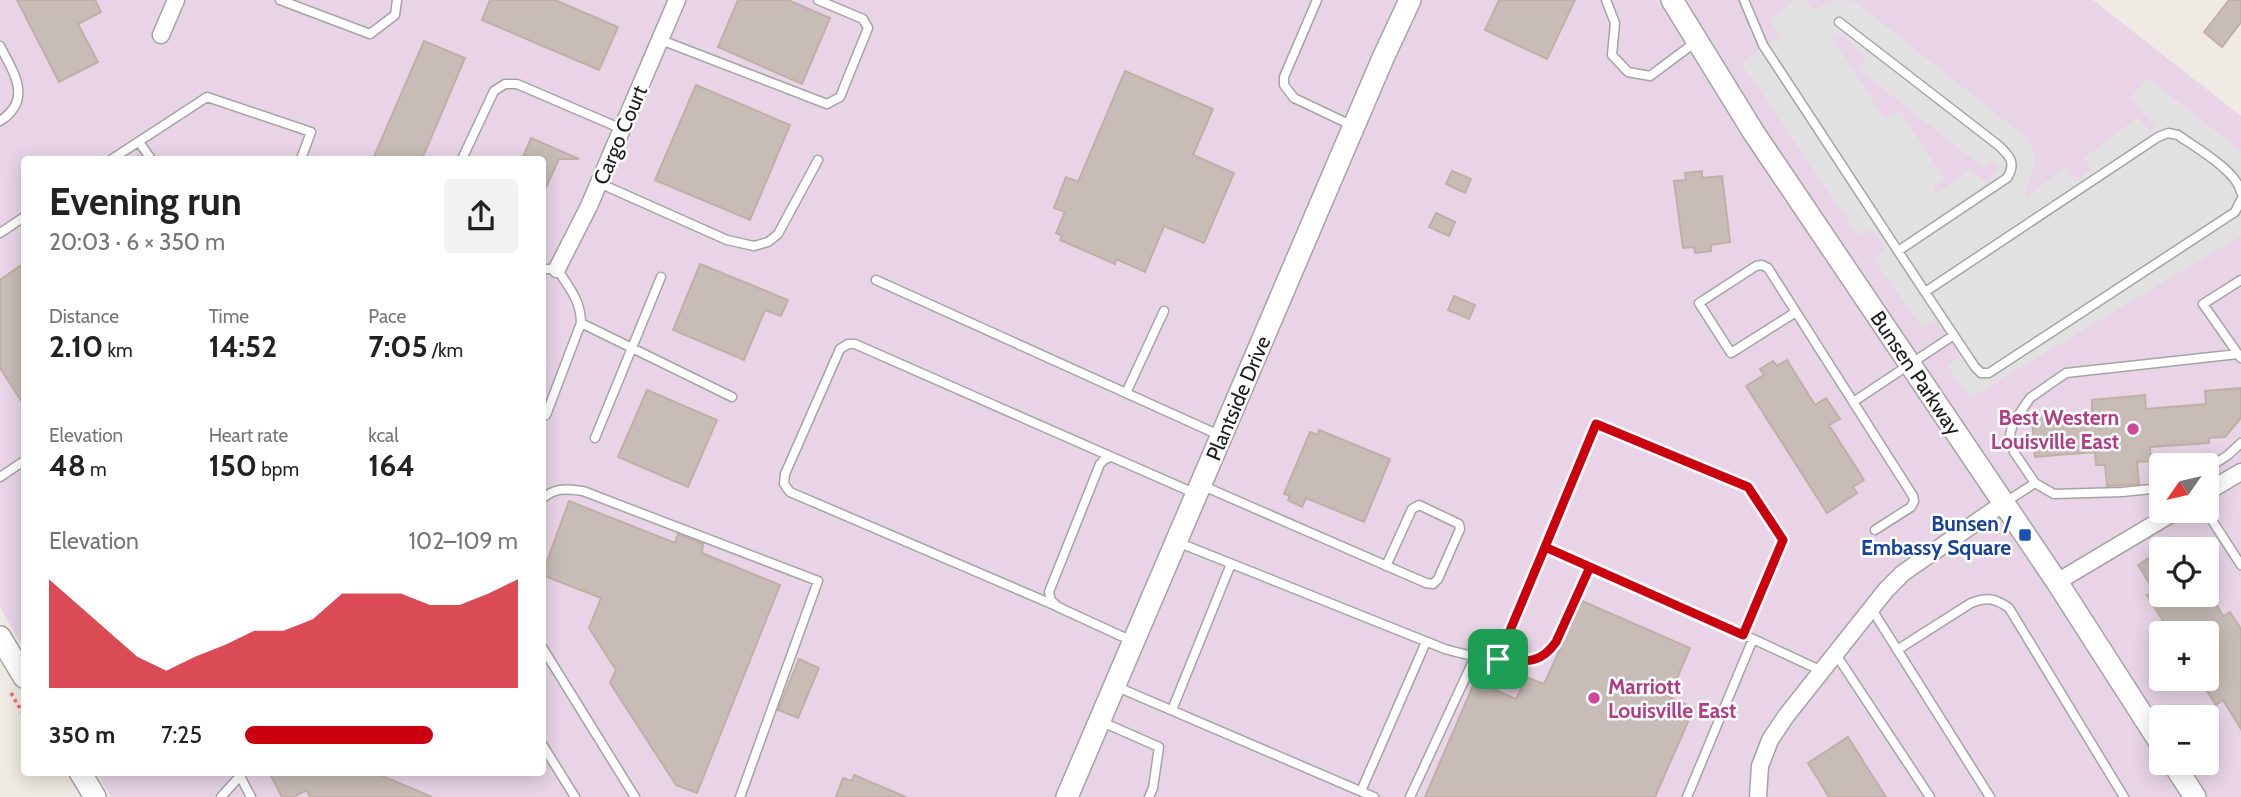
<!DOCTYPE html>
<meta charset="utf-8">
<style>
:root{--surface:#fff;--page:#f2f2f2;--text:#222;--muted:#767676;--accent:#cb000e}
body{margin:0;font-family:Cabin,sans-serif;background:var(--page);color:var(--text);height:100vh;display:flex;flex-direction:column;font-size:26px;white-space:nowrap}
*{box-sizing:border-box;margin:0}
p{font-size:23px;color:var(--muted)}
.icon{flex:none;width:38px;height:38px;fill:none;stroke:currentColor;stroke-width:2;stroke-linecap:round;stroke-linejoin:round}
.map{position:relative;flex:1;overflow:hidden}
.drawer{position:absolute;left:21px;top:156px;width:525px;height:620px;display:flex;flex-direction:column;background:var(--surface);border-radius:7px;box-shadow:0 4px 18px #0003}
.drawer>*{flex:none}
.needle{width:46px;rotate:236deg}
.controls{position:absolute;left:2149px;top:453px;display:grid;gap:14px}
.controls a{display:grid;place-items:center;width:70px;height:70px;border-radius:7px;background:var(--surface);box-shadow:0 4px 18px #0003;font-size:35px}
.pin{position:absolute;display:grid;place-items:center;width:60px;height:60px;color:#fff;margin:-30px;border-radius:14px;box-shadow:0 4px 10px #0006}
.round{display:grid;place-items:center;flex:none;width:74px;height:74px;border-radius:7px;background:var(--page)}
.headline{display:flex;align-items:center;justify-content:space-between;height:119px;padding:0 28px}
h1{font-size:38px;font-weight:700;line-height:52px}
.metrics{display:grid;grid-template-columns:repeat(3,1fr);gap:10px;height:119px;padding:7px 28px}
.metrics div{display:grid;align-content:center}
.metrics b{font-size:30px;font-weight:700}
.metrics small{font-size:19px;font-weight:400}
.metrics p{font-size:19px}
.chart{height:196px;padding:14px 28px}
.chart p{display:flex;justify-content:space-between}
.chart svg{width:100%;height:126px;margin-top:7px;fill:var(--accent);opacity:.7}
ul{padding:0 28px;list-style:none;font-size:23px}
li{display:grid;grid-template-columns:112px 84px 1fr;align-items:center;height:52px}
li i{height:18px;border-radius:9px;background:var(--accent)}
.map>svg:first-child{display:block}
</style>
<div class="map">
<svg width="2241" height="797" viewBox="0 0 2241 797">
<rect width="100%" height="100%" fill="#efeae3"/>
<path fill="#e8d4e6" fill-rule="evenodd" d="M 0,0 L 2093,0 L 2241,116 L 2241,797 L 111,797 L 96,772 L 542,772 L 542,159 L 24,159 L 24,649 L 0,607 ZM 2161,466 L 2207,466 L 2207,511 L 2161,511 ZM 2161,550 L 2207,550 L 2207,595 L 2161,595 ZM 2161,634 L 2207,634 L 2207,679 L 2161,679 ZM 2161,718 L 2207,718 L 2207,763 L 2161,763 Z"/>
<path fill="#e1e1e1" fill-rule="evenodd" d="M 1795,0 L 1806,0 L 1813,10 L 1833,0 L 1854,1 L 2027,138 L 2034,151 L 2035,166 L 2025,192 L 2027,197 L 2065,167 L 2073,178 L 2079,179 L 2090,170 L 2090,166 L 2084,158 L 2138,117 L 2150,132 L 2155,126 L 2130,97 L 2148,78 L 2241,151 L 2241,236 L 1969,398 L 1948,366 L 1960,356 L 1935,320 L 1922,327 L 1873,258 L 1886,249 L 1871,228 L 1858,235 L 1741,63 L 1780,36 L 1770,20 ZM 1835,34 L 1840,34 L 1862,53 L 1865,58 L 1858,69 L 1985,169 L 1989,163 L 1995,161 L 1999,165 L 1992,176 L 1989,180 L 1983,180 L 1968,170 L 1960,178 L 1936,193 L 1933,190 L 1934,186 L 1945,179 L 1900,111 L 1884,118 L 1832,38 Z"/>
<path fill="#c7bcb6" stroke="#c1afa5" stroke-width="2" d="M 17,0 L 95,0 L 101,12 L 78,24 L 98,62 L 59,82 Z
M 490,0 L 555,0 L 618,27 L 599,70 L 482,20 Z
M 738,0 L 788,0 L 830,18 L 802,84 L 718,47 Z
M 1499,0 L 1575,0 L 1547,59 L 1485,30 Z
M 2229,0 L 2241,0 L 2241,22 L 2222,47 L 2204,32 Z
M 424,41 L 465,58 L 422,159 L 373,159 Z
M 1125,71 L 1213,109 L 1193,155 L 1234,173 L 1204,243 L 1164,226 L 1145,272 L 1116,259 L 1115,264 L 1060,240 L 1062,236 L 1056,233 L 1065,212 L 1054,208 L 1066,177 L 1078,182 Z
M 696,85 L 790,125 L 750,220 L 655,180 Z
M 531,138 L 579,159 L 559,159 L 542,196 L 542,159 L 522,159 Z
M 1452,171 L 1471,179 L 1465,193 L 1446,184 Z
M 1702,171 L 1702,178 L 1722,176 L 1730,242 L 1711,245 L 1711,251 L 1695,253 L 1694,247 L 1683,248 L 1674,181 L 1686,180 L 1685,173 Z
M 1436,213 L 1455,222 L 1449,236 L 1429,227 Z
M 24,263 L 24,405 L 0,368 L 0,280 Z
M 700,264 L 788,300 L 781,316 L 765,310 L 744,360 L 673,330 Z
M 1454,296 L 1475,305 L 1469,319 L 1448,310 Z
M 1787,360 L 1815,405 L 1826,398 L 1840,419 L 1829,425 L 1864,480 L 1853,487 L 1857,493 L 1827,513 L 1746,386 L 1764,375 L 1760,369 L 1773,361 L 1777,366 Z
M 2241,388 L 2241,418 L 2225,437 L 2209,438 L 2209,443 L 2150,447 L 2151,461 L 2137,462 L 2139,484 L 2107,486 L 2105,465 L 2096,465 L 2095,452 L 2035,457 L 2032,417 L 2092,413 L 2092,400 L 2145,395 L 2146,409 L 2206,404 L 2205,391 Z
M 647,390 L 717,420 L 688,487 L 618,457 Z
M 1319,430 L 1390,459 L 1364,522 L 1306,498 L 1302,507 L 1288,500 L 1290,496 L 1284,494 L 1310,432 L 1318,435 Z
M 569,501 L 675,543 L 678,534 L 703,544 L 702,553 L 780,585 L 697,793 L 676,785 L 610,683 L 616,670 L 589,628 L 601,598 L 542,575 Z
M 2161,550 L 2161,595 L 2211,595 L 2223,616 L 2230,612 L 2241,629 L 2241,729 L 2223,700 L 2216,705 L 2199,679 L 2207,679 L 2207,634 L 2171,634 L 2147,595 L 2157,595 L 2138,565 Z
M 1582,601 L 1690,648 L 1669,697 L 1694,708 L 1655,797 L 1425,797 L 1475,681 L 1516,699 L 1526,677 L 1544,684 Z
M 799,659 L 819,668 L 798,718 L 778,710 Z
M 1848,737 L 1870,772 L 1886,797 L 1829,797 L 1808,763 Z
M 269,772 L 373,772 L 432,797 L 310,797 L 307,790 L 293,797 L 282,797 Z
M 854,775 L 906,797 L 836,797 L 843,778 L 852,781 Z"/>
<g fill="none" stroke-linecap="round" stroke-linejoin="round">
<defs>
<path id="service" d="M 280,0 L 370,34 L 395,15 L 397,0
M 1317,0 L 1284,77 L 1284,85 L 1294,98 L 1351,125
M 1606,0 L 1615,23 L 1612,55 L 1628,72 L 1650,76 L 1697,41
M 1744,0 L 1763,45 L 1898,251
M 1839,22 L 1998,145 C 2009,155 2017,163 2007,178 L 1898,251 L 1925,292
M 661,40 L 827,104 L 840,97 L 868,28 L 863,19 L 818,0
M 0,46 C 14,73 33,100 0,121
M 139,142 L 151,159
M 112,159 L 207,97 L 311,132 L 301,159
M 462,159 L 494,91 L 505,84 L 517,84 L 622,129
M 599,183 L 727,240 L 754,246 L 768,242 L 778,234 L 818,160
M 2241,192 C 2236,170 2196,148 2178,135 L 2168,133 L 2158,137 L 1925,292 L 1975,367 L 1981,373 L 1989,373 L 2235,212 L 2241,200
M 0,233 L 24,217
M 542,269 L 557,269 C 569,287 581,301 581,323 L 546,415
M 876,280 L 1219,435
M 1796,312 L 1731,353 L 1699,303 L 1756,266 L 1762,265 L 1768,268 L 1913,496 L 1914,501 L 1911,507 L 1875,530
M 581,323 L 732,397
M 2238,354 L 2203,304 L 2241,280
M 1126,393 L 1164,311
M 1853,402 L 1954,335
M 595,438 L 661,277
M 2207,469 L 2228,455 L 2241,443
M 0,477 L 24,461
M 1201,485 L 1426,583 L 1433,584 L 1438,579 L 1460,529 L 1459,524 L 1419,505 L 1412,509 L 1386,566
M 2161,488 L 2122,492 L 2054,494 L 2035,483 L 2014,452 L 2010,435 L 2013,423 L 2030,398 L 2066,373 L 2238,354 L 2241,358
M 542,499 C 555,487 566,489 583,491 L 818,581 L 740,797
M 2004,503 L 2035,483
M 2206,511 L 2241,565
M 1177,542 L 1445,649 C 1465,655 1522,667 1540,658 C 1548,655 1552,649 1556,642 L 1590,567 L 1753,639
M 1545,547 L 1590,567
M 1061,608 L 790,492 L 784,484 L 785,474 L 840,349 L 848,344 L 855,344 L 1112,457
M 1871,608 L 1990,797
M 1132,641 L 1058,607 L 1051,600 L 1049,592 L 1100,464 L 1105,459 L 1112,457 L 1194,493
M 542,647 L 635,797
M 1897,650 L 1971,603 C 1987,597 1995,598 2009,608 L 2124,797
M 1835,653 L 1930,797
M 1498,659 L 1596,423 L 1748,487 L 1783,540 L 1743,635
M 1115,686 L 1374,797
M 1172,710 L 1231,564
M 1100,721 L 1159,747 L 1153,788 L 1149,797
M 542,744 L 575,797
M 238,772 L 251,797
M 1361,791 L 1426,642
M 221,797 L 240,776
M 1410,797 L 1475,657
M 1687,797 L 1753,639 L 1822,671"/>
<path id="minor" d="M 161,35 L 176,0
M 557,269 L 589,206 L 677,0
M 2207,492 L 2241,472
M 2057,582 L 2176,511
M 1758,797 L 1760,766 L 1770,740 L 1786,716 L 1886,590 L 1903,573 L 2004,503"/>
<path id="tertiary" d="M 1672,0 L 1754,133 L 2057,582 L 2161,744
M 0,637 L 24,677
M 2173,763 L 2195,797
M 80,772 L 95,797
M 1067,797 L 1383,58 L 1410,0"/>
</defs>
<use href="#service" stroke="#a4a4a4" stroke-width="11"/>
<use href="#minor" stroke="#a4a4a4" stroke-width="19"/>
<use href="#tertiary" stroke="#a4a4a4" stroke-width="24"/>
<path stroke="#ff6964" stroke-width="3.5" stroke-dasharray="3.5 3.5" stroke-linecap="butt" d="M 11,693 L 24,715"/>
<use href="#service" stroke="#fff" stroke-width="8"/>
<use href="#minor" stroke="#fff" stroke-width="16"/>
<use href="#tertiary" stroke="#fff" stroke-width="21"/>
</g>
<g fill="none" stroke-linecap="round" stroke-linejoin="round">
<defs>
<path id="route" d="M 1498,659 L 1545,547 L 1743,635 L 1783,540 L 1748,487 L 1596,424 L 1545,547 L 1590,567 L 1556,642 C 1539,666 1525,661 1498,659"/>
</defs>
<use href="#route" stroke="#fff" stroke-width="14"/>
<use href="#route" stroke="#cb000e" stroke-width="9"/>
</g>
<g fill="#d1479c" stroke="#fff" stroke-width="2.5">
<circle cx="2133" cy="429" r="7"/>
<circle cx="1594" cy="698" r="7"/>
</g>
<rect fill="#1a4fb4" stroke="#fff" stroke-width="2.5" x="2018" y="528" width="14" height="14" rx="3.5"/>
<g text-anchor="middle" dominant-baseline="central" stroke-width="5" stroke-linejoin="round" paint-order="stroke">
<g font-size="21" fill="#1d1d1d" stroke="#fff">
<text transform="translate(620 135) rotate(-67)">Cargo Court</text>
<text transform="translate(1916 373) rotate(56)">Bunsen Parkway</text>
<text transform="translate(1238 398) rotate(-67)">Plantside Drive</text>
</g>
<g font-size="21" font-weight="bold" fill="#b23c85" stroke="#fff" text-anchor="end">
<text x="2119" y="417">Best Western<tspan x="2119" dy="24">Louisville East</tspan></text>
<text x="1608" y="686" text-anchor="start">Marriott<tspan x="1608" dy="24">Louisville East</tspan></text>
</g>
<g font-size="21" font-weight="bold" fill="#164399" stroke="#fff" text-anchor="end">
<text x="2011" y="523">Bunsen /<tspan x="2011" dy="24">Embassy Square</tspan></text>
</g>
</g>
</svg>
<div class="controls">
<a><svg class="needle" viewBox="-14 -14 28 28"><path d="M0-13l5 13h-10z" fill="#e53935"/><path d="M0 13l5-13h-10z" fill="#767676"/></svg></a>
<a><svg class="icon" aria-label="locate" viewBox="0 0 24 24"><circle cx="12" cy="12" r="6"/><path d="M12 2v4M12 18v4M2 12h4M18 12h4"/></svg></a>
<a>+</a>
<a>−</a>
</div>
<div class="pin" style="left:1498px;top:659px;background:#1e9e55"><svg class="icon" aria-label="arrive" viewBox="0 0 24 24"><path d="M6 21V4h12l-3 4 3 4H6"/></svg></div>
<section class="drawer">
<div class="headline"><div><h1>Evening run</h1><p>20:03 · 6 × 350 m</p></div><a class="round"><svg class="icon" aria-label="share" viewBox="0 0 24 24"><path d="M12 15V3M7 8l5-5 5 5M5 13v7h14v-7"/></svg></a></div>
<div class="metrics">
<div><p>Distance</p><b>2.10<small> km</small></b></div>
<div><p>Time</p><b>14:52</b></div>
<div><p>Pace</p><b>7:05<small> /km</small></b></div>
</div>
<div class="metrics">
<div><p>Elevation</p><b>48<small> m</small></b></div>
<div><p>Heart rate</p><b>150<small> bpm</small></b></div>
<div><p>kcal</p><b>164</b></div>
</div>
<div class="chart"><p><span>Elevation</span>102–109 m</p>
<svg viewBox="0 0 160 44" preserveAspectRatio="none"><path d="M0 44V6L10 15L20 24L30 33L40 38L50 33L60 29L70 24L80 24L90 20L100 11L110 11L120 11L130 15L140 15L150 11L160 6V44z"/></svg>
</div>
<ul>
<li><b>350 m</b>7:25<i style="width:69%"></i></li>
</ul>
</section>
</div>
